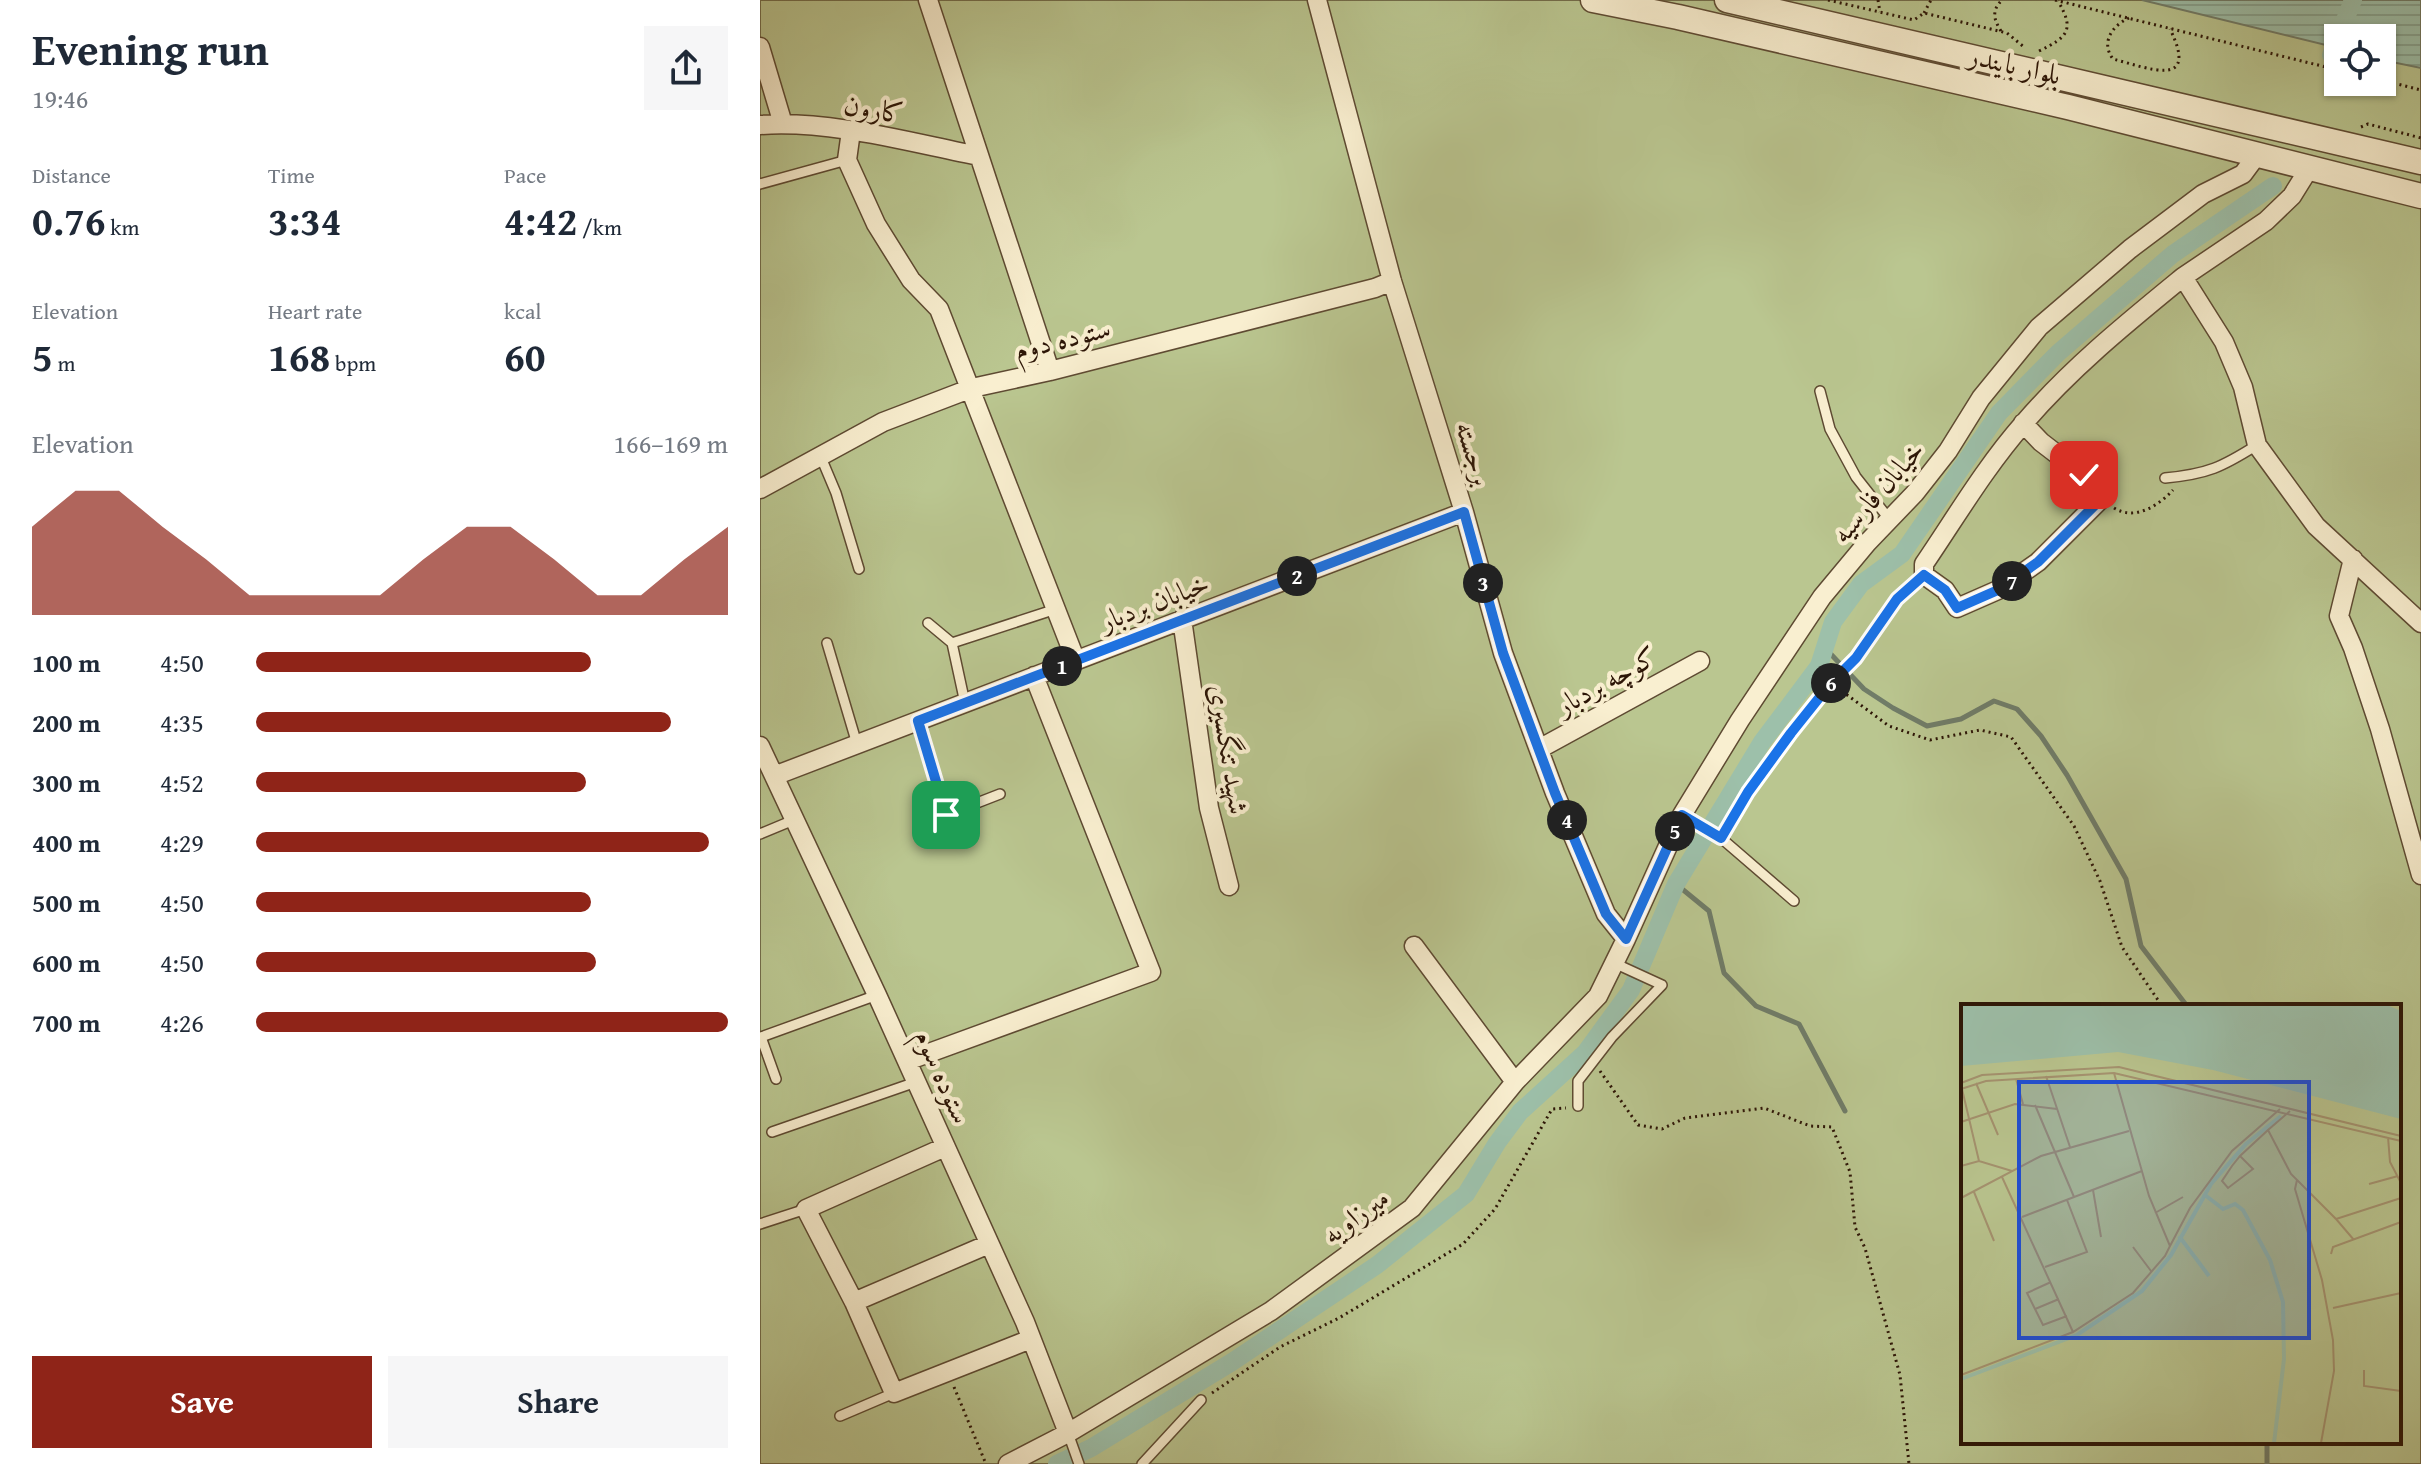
<!DOCTYPE html>
<meta charset="utf-8">
<style>
:root{--surface:#fff;--page:#f6f6f7;--text:#1f2937;--muted:#747a83;--accent:#8f2418}
body{margin:0;font-family:"Gentium Book Plus",Amiri,serif;background:var(--page);color:var(--text);height:100vh;display:flex;flex-direction:column;font-size:30px;white-space:nowrap}
*{box-sizing:border-box;margin:0}
p{font-size:26px;color:var(--muted)}
.icon{flex:none;width:44px;height:44px;fill:none;stroke:currentColor;stroke-width:2;stroke-linecap:round;stroke-linejoin:round}
.map{position:relative;flex:1;overflow:hidden}
.panel{display:flex;flex-direction:column;background:var(--surface);width:760px}
.panel>*{flex:none}
.controls{position:absolute;left:1564px;top:24px;display:grid;gap:16px}
.controls a{display:grid;place-items:center;width:72px;height:72px;border-radius:0px;background:var(--surface);box-shadow:0 2px 6px #0004;font-size:40px}
.pin{position:absolute;display:grid;place-items:center;width:68px;height:68px;color:#fff;margin:-34px;border-radius:16px;box-shadow:0 4px 12px #0006}
.km{position:absolute;width:40px;height:40px;margin:-20px;border-radius:50%;background:#222;color:#fff;font-size:22px;line-height:40px;text-align:center}
.round{display:grid;place-items:center;flex:none;width:84px;height:84px;border-radius:0px;background:var(--page)}
.head{display:flex;align-items:center;justify-content:space-between;height:136px;padding:0 32px}
h1{font-size:44px;font-weight:700;line-height:60px}
.figures{display:grid;grid-template-columns:repeat(3,1fr);gap:12px;height:136px;padding:8px 32px}
.figures div{display:grid;align-content:center}
.figures b{font-size:40px;font-weight:700}
.figures small{font-size:22px;font-weight:400}
.figures p{font-size:22px}
.chart{height:224px;padding:16px 32px}
.chart p{display:flex;justify-content:space-between}
.chart svg{width:100%;height:144px;margin-top:8px;fill:var(--accent);opacity:.7}
.action{display:flex;gap:16px;margin-top:auto;padding:16px 32px}
.action a{flex:1;height:92px;border-radius:0px;background:var(--accent);color:#fff;font-size:32px;font-weight:700;line-height:92px;text-align:center}
.action a+a{background:var(--page);color:var(--text)}
ul{padding:0 32px;list-style:none;font-size:26px}
li{display:grid;grid-template-columns:128px 96px 1fr;align-items:center;height:60px}
li i{height:20px;border-radius:10px;background:var(--accent)}
main{display:flex;flex:1;min-height:0}
.map>svg:first-child{display:block}
</style>
<main>
<section class="panel">
<div class="head"><div><h1>Evening run</h1><p>19:46</p></div><a class="round"><svg class="icon" aria-label="share" viewBox="0 0 24 24"><path d="M12 15V3M7 8l5-5 5 5M5 13v7h14v-7"/></svg></a></div>
<div class="figures">
<div><p>Distance</p><b>0.76<small> km</small></b></div>
<div><p>Time</p><b>3:34</b></div>
<div><p>Pace</p><b>4:42<small> /km</small></b></div>
</div>
<div class="figures">
<div><p>Elevation</p><b>5<small> m</small></b></div>
<div><p>Heart rate</p><b>168<small> bpm</small></b></div>
<div><p>kcal</p><b>60</b></div>
</div>
<div class="chart"><p><span>Elevation</span>166–169 m</p>
<svg viewBox="0 0 160 44" preserveAspectRatio="none"><path d="M0 44V17L10 6L20 6L30 17L40 27L50 38L60 38L70 38L80 38L90 27L100 17L110 17L120 27L130 38L140 38L150 27L160 17V44z"/></svg>
</div>
<ul>
<li><b>100 m</b>4:50<i style="width:71%"></i></li>
<li><b>200 m</b>4:35<i style="width:88%"></i></li>
<li><b>300 m</b>4:52<i style="width:70%"></i></li>
<li><b>400 m</b>4:29<i style="width:96%"></i></li>
<li><b>500 m</b>4:50<i style="width:71%"></i></li>
<li><b>600 m</b>4:50<i style="width:72%"></i></li>
<li><b>700 m</b>4:26<i style="width:100%"></i></li>
</ul>
<div class="action"><a>Save</a><a>Share</a></div>
</section>
<div class="map">
<svg width="1661" height="1464" viewBox="0 0 1661 1464">
<defs>
<pattern id="water-rules" width="6" height="5" patternUnits="userSpaceOnUse" patternTransform="scale(2)"><rect width="6" height="5" fill="#9dc0aa"/><path d="M0 2.5h6" fill="none" stroke="#87a491"/></pattern>
</defs>
<rect width="100%" height="100%" fill="#f6e7b6"/>
<filter id="stains"><feTurbulence type="fractalNoise" baseFrequency=".0025" numOctaves="4"/><feColorMatrix values="0 0 0 0 .2 0 0 0 0 .09 0 0 0 0 .02 0 0 0 .5 -.17"/></filter>
<radialGradient id="worn" r=".72"><stop offset=".6" stop-color="#630" stop-opacity="0"/><stop offset="1" stop-color="#630" stop-opacity=".3"/></radialGradient>
<path fill="#bac690" stroke="#736e4b" stroke-width="2" fill-rule="evenodd" d="M 0,0 L 1661,0 L 1661,1464 L 0,1464 ZM 1578,38 L 1622,38 L 1622,82 L 1578,82 ZM 1203,1006 L 1639,1006 L 1639,1442 L 1203,1442 Z"/>
<path fill="url(#water-rules)" stroke="#707c68" stroke-width="2" d="M 1382,0 L 1661,0 L 1661,68 L 1622,60 L 1622,38 L 1578,38 L 1578,48 Z"/>
<g fill="none" stroke-linecap="round" stroke-linejoin="round">
<path stroke="#707c68" stroke-width="5" d="M 1065,648 L 1104,689 L 1133,708 L 1167,726 L 1201,719 L 1234,701 L 1257,709 L 1281,736 L 1307,775 L 1366,879 L 1381,946 L 1427,1006
M 916,884 L 949,911 L 964,973 L 996,1006 L 1039,1024 L 1085,1111
M 1507,1464 L 1507,1442"/>
<path stroke="#9dc0aa" stroke-width="18" d="M 1571,55 L 1593,0
M 297,1464 L 331,1448 L 472,1362 L 617,1265 L 706,1194 L 737,1143 L 760,1112 L 825,1053 L 871,990 L 916,884 L 1002,742 L 1059,666 L 1073,622 L 1101,584 L 1142,554 L 1239,413 L 1298,353 L 1413,254 L 1513,186"/>
<defs>
<path id="service" d="M 0,184 L 87,160
M 1060,391 L 1070,429 L 1096,477 L 1130,520
M 60,455 L 76,493 L 99,569
M 1405,478 C 1448,474 1462,467 1497,445
M 1137,599 L 1164,575
M 168,623 L 192,643 L 205,703
M 67,643 L 97,744
M 192,643 L 296,609
M 158,721 L 186,815 L 240,794
M 922,815 L 961,838 L 1034,901
M 0,834 L 36,819
M 16,1079 L 1,1037 L 117,995
M 818,1106 L 818,1081 L 852,1037 L 902,985 L 854,963
M 12,1132 L 156,1082
M 0,1224 L 46,1209
M 80,1416 L 134,1393
M 308,1433 L 319,1464
M 382,1464 L 441,1400"/>
<path id="minor" d="M 168,0 L 290,371
M 0,47 L 23,124
M 0,125 C 72,120 148,142 219,156
M 91,131 L 87,160 L 116,224 L 151,280 L 179,309 L 316,661
M 1550,167 L 1532,196 L 1506,221 L 1423,277 L 1464,342 L 1483,387 L 1497,445 L 1556,526 L 1661,623
M 1263,423 L 1281,442 L 1324,475 L 1340,500 L 1278,562 L 1238,590 L 1197,608 L 1185,590 L 1164,575 L 1164,564 C 1196,517 1226,466 1264,423 C 1311,368 1368,322 1423,277
M 0,489 L 123,422 L 212,388 L 290,371 L 615,288 L 632,281
M 1593,559 L 1579,616 L 1593,648 L 1620,729 L 1661,875
M 422,619 L 449,808 L 469,886
M 0,746 L 117,995 L 265,1322 L 308,1433
M 779,749 L 940,661
M 14,776 L 704,512
M 866,939 L 922,815 L 980,720 L 1062,597 L 1107,543 L 1155,493 L 1188,451 L 1221,398 L 1279,327 L 1370,249 L 1443,194 L 1483,174 L 1497,155
M 654,946 L 755,1082
M 147,1061 L 391,972 L 274,676
M 229,1244 L 94,1302 L 134,1393 L 271,1339
M 94,1302 L 46,1209 L 185,1147
M 248,1464 L 308,1433 L 511,1311 L 652,1208 L 755,1082 L 838,996 L 866,939 L 846,914 L 795,793 L 743,653 L 704,512 L 632,281 L 557,0"/>
<path id="tertiary" d="M 833,0 L 918,17 L 1308,107 L 1661,196
M 967,0 L 1661,162"/>
</defs>
<use href="#service" stroke="#5e4a32" stroke-width="12"/>
<use href="#minor" stroke="#5e4a32" stroke-width="21"/>
<use href="#tertiary" stroke="#5e4a32" stroke-width="27"/>
<path stroke="#2c1506" stroke-width="3" stroke-dasharray="2 4" stroke-linecap="butt" d="M 1068,0 L 1154,20 L 1164,13 L 1247,33 L 1264,47
M 1118,0 L 1120,12
M 1295,0 L 1578,70
M 1164,13 L 1171,0
M 1369,18 C 1353,25 1340,42 1353,59 C 1388,68 1440,90 1410,29
M 1241,31 C 1234,20 1231,11 1242,0
M 1279,51 C 1308,37 1315,30 1298,1
M 1622,80 L 1661,90
M 1601,127 L 1608,124 L 1661,138
M 1354,508 C 1375,521 1398,506 1413,490
M 1071,683 L 1096,658 L 1131,608
M 967,828 L 988,792 L 1071,683 L 1129,726 L 1170,740 L 1220,730 L 1251,737 L 1314,826 L 1340,881 L 1362,947 L 1402,1006
M 840,1071 L 878,1125 L 902,1129 L 925,1118 L 1004,1108 L 1050,1126 L 1072,1127 L 1090,1172 L 1095,1227 L 1105,1248 L 1140,1375 L 1149,1464
M 194,1387 L 226,1464
M 452,1393 L 520,1347 L 579,1318 L 703,1244 L 735,1209 L 792,1109 L 806,1108"/>
<use href="#service" stroke="#f9efd0" stroke-width="9"/>
<use href="#minor" stroke="#f9efd0" stroke-width="18"/>
<use href="#tertiary" stroke="#f9efd0" stroke-width="24"/>
</g>
<g fill="none" stroke-linecap="round" stroke-linejoin="round">
<defs>
<path id="route" d="M 186,815 L 158,721 L 704,512 L 743,653 L 795,793 L 846,914 L 866,939 L 922,815 L 961,838 L 988,792 L 1031,733 L 1071,683 L 1096,658 L 1137,599 L 1164,575 L 1185,590 L 1197,608 L 1238,590 L 1278,562 L 1340,500 L 1324,475"/>
</defs>
<use href="#route" stroke="#fff" stroke-width="16"/>
<use href="#route" stroke="#1a73e8" stroke-width="10"/>
</g>
<g text-anchor="middle" dominant-baseline="central" stroke-width="8" stroke-linejoin="round" paint-order="stroke">
<g font-size="28" fill="#2c1506" stroke="#f9efd0">
<text transform="translate(1255 64) rotate(13)">بلوار بایندر</text>
<text transform="translate(114 108) rotate(10)">کارون</text>
<text transform="translate(302 338) rotate(-14)">ستوده دوم</text>
<text transform="translate(715 453) rotate(73)">برجسته</text>
<text transform="translate(1117 491) rotate(-49)">خیابان فارسیه</text>
<text transform="translate(394 601) rotate(-21)">خیابان بردبار</text>
<text transform="translate(846 680) rotate(-29)">کوچه بردبار</text>
<text transform="translate(470 749) rotate(81)">شهید تنگسیری</text>
<text transform="translate(184 1076) rotate(66)">ستوده سوم</text>
<text transform="translate(595 1215) rotate(-36)">میرزاویه</text>
</g>
</g>
<g transform="translate(1201 1004)">
<rect width="440" height="440" fill="#f6e7b6"/>
<path d="M 0,1 L 440,1 L 440,439 L 0,439 Z" fill="#bac690"/>
<path d="M 0,1 L 426,1 L 440,7 L 440,115 L 252,66 L 157,48 L 0,62 Z" fill="#9dc0aa"/>
<path fill="none" stroke="#9dc0aa" stroke-width="4" d="M 244,191 L 262,205 L 274,200 L 282,206 L 309,256 L 322,298 L 323,355 L 313,439M 218,232 L 248,272M 0,375 L 116,331 L 181,287 L 210,251 L 250,180 L 285,140 L 320,112"/>
<path fill="none" stroke="#a59370" stroke-width="2" d="M 85,72 L 109,143M 55,75 L 62,100M 0,79 L 21,71 L 158,63 L 440,132M 15,79 L 37,131M 0,85 L 25,77 L 153,69 L 440,137M 1,85 L 18,157M 74,101 L 113,193M 329,107 L 307,126 L 330,170 L 375,215M 0,118 L 54,100 L 96,105M 427,133 L 429,158 L 440,179M 279,152 L 292,165 L 267,184 L 261,177 L 271,162 L 279,152 L 307,126M 0,162 L 18,157 L 51,167M 41,173 L 112,328M 336,176 L 334,185 L 361,276 L 372,336 L 373,367 L 360,439M 408,180 L 437,172M 132,186 L 140,233M 13,188 L 33,237M 0,194 L 80,152 L 168,127M 194,209 L 222,193M 61,213 L 181,167M 393,236 L 375,215 L 440,194M 209,242 L 229,204 L 271,147 L 319,105M 172,243 L 190,267M 370,250 L 372,243 L 440,218M 84,263 L 126,248 L 106,196M 98,295 L 74,305 L 82,321 L 106,312M 372,304 L 440,289M 74,305 L 66,289 L 90,278M 403,366 L 403,382 L 440,387M 0,371 L 112,328 L 172,289 L 204,252 L 209,242 L 188,192 L 153,69"/>
<path fill="#1d4ed8" fill-opacity="0.15" stroke="#1d4ed8" stroke-width="4" d="M 58,78 L 348,78 L 348,334 L 58,334 Z"/>
<rect width="440" height="440" fill="none" stroke="#2c1506" stroke-width="4"/>
</g>
<rect width="100%" height="100%" filter="url(#stains)"/>
<rect width="100%" height="100%" fill="url(#worn)"/>
</svg>
<div class="controls">
<a><svg class="icon" aria-label="locate" viewBox="0 0 24 24"><circle cx="12" cy="12" r="6"/><path d="M12 2v4M12 18v4M2 12h4M18 12h4"/></svg></a>
</div>
<div class="pin" style="left:186px;top:815px;background:#1e9e55"><svg class="icon" aria-label="arrive" viewBox="0 0 24 24"><path d="M6 21V4h12l-3 4 3 4H6"/></svg></div>
<div class="pin" style="left:1324px;top:475px;background:#d93025"><svg class="icon" aria-label="check" viewBox="0 0 24 24"><path d="M5 12l5 5 9-10"/></svg></div>
<b class="km" style="left:302px;top:666px">1</b>
<b class="km" style="left:537px;top:576px">2</b>
<b class="km" style="left:723px;top:583px">3</b>
<b class="km" style="left:807px;top:820px">4</b>
<b class="km" style="left:915px;top:831px">5</b>
<b class="km" style="left:1071px;top:683px">6</b>
<b class="km" style="left:1252px;top:581px">7</b>
</div>
</main>
